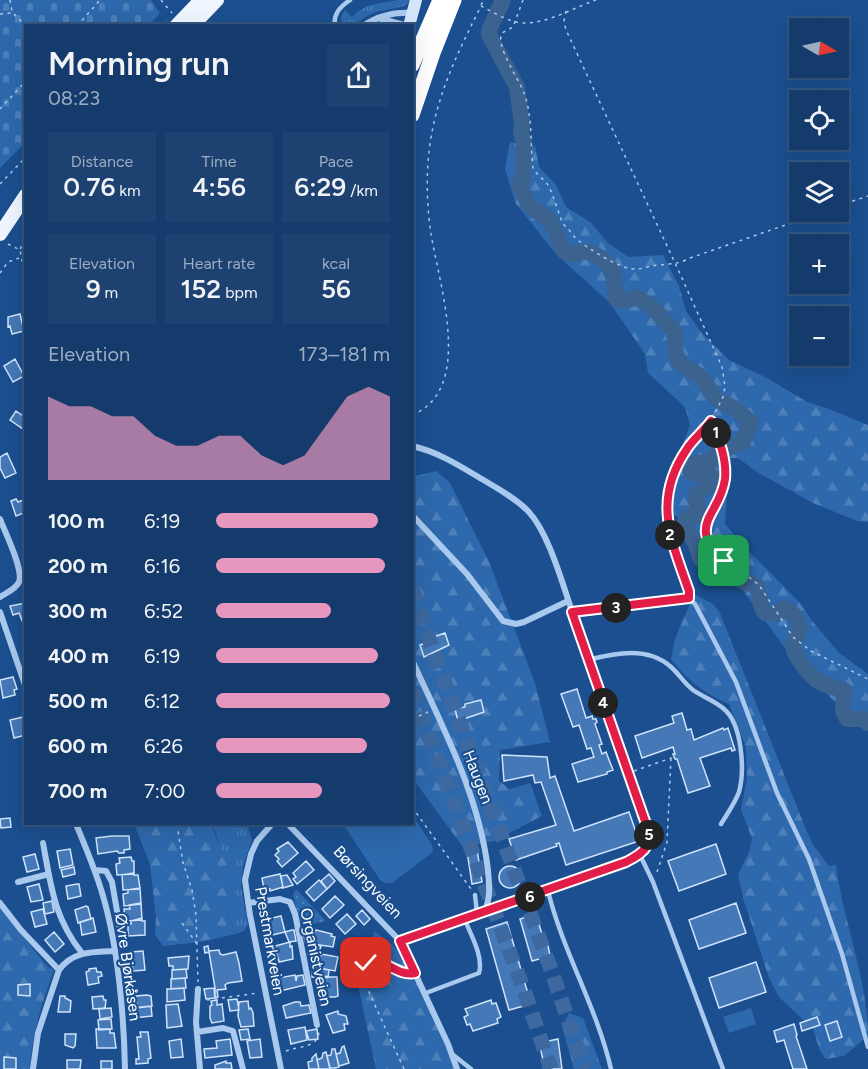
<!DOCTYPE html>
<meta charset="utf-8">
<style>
:root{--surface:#143b6b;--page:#1d4271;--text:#f1f3f6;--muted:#9dadc1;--line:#33557e;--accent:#e797bd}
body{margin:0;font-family:Figtree,sans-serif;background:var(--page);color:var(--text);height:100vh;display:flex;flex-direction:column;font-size:22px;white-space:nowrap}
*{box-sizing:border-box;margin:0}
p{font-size:20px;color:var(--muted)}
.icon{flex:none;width:33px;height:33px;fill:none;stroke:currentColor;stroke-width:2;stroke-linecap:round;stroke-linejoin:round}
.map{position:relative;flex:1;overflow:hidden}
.side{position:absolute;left:24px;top:24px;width:390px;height:801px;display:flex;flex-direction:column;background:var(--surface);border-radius:0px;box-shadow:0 6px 24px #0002,0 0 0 2px var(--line)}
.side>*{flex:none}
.needle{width:39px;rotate:99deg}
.fabs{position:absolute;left:789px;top:18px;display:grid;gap:12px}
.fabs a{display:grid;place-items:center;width:60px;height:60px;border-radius:0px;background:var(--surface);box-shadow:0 6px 24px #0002,0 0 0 2px var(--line);font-size:30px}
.pin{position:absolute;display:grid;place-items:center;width:51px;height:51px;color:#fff;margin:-26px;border-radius:12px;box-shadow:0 3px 9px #0006}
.km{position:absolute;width:30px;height:30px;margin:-15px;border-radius:50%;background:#222;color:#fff;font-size:16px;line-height:30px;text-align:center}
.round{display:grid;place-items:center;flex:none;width:63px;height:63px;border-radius:0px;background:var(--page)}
.head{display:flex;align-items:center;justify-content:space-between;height:102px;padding:0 24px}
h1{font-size:33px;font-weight:600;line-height:45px}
.figures{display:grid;grid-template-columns:repeat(3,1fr);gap:9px;height:102px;padding:6px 24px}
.figures div{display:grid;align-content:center;border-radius:0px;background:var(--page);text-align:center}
.figures b{font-size:26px;font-weight:600}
.figures small{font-size:16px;font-weight:400}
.figures p{font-size:16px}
.chart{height:168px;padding:12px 24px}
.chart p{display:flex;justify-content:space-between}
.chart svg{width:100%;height:108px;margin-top:6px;fill:var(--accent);opacity:.7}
ul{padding:0 24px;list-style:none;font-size:20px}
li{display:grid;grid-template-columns:96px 72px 1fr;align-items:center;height:45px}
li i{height:15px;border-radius:8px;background:var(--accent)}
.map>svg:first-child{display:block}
</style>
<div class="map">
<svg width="868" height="1069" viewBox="0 0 868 1069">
<defs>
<pattern id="grass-tufts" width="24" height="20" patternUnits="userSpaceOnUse" patternTransform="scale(1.5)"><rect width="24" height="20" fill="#2e69ad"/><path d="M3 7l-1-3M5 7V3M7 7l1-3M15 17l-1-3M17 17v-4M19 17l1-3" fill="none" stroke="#4d80b9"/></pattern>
<pattern id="forest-firs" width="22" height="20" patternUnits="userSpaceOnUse" patternTransform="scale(1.5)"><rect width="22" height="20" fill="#2e69ad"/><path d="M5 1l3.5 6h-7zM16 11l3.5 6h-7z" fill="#4d80b9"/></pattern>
<pattern id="cemetery-stones" width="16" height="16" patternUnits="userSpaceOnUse" patternTransform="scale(1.5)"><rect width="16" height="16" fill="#2e69ad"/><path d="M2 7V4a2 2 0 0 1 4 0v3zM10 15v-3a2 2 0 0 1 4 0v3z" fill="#4d80b9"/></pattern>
<pattern id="park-dots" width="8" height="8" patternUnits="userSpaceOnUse" patternTransform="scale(1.5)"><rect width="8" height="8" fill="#2e69ad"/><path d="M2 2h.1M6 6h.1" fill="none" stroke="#4d80b9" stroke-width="1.8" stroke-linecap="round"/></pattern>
</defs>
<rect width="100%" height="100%" fill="#1b4f8f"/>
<path fill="url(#grass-tufts)" d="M 399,0 L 411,0 L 405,6 L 376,12 L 365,17 L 354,25 L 342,25 C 340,20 341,15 345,10 L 352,17 C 365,3 381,3 399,0 Z
M 211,824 L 247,824 L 252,840 L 243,866 L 241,886 L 248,924 L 244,931 L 236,934 L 228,914 L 232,898 L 216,833 Z"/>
<path fill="url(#forest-firs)" d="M 510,142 L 535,146 L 539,167 L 556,185 L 566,207 L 590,222 L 608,243 L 628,257 L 663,255 L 679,286 L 686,311 L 700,331 L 729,360 L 767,378 L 807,402 L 829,409 L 868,425 L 868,522 L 857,521 L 813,503 L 757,472 L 738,458 L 729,458 L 725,524 L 741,543 L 799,602 L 813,622 L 839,653 L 868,674 L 868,728 L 837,704 L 819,686 L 784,647 L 742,589 L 704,555 L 696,538 L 683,520 L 663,508 L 667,488 L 690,425 L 685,407 L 648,373 L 645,354 L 610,303 L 556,254 L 516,204 L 505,169 Z
M 436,471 L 450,483 L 490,564 L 535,683 L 550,742 L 500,750 L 499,781 L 510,789 L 530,783 L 542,816 L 494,841 L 463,847 L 413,779 L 412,477 Z
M 694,594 L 713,604 L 720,613 L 805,827 L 813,845 L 829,866 L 836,865 C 843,921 868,980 868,1036 L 844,1056 L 826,1059 L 820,1051 L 813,1029 L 779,997 L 769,978 L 743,898 L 738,874 L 749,852 L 752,839 L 741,809 L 747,779 L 746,747 L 729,704 C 706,694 686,680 671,659 L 675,639 Z
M 134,824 L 211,824 L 227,865 L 232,898 L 228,915 L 236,934 L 200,942 L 163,946 L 155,935 L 156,918 L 150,864 Z
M 0,908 L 47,966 L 54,970 C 42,1003 32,1033 30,1069 L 0,1069 Z
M 374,931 C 384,938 395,946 402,955 C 423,985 442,1035 454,1069 L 376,1069 L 358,985 L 360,968 L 373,949 Z
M 569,1013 L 583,1018 L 602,1069 L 574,1069 L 562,1027 Z"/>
<path fill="url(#cemetery-stones)" d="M 0,0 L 151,0 L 160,13 L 149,25 L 26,26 L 25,143 L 0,168 Z"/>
<path fill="url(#park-dots)" d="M 296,889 L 326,921 L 305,926 L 303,924 L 299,924 L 293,894 Z"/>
<path fill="#2e69ad" d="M 413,816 L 432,845 L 433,852 L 392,883 L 385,883 L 380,880 L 343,824 L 412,824 Z
M 751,1008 L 756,1024 L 729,1033 L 723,1017 Z"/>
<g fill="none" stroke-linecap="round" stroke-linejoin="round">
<path stroke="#3c6290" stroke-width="16" d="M 503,0 L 490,28 L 489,35 L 517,87 L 522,125 L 521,134 L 524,142 L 523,178 L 519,185 L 530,206 L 551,222 L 564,251 C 573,258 577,251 586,252 C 597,252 607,263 613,271 L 616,299 L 626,301 L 635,297 L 650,305 L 674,331 L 676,354 L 681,364 L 700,376 L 717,399 L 735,409 L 751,422 L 743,442 L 718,452 L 709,462 L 695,463 L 690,466 L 691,473 L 713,477 L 713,481 L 696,495 L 699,517 L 690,516 L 685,521 L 684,526 L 695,542 L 701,560 L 743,582 L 756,585 C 761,594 758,605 765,613 L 778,613 L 784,608 C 793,611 804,624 798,635 C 796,640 792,641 793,647 C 794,653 798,659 802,664 C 815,683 823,685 844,690 L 843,711 L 847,719 L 864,719 L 868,723"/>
</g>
<path fill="#4478b7" stroke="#cfe3fa" stroke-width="1.5" d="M 20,314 L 24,331 L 12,334 L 10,326 L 8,327 L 8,317 Z
M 15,359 L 24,376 L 13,382 L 4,366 Z
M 16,411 L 26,418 L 26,431 L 10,420 Z
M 7,453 L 16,473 L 5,478 L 0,468 L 0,457 Z
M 16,499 L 18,502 L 26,499 L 26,512 L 16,516 L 11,501 Z
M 26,603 L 26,628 L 25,628 L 19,613 L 13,615 L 10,606 Z
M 445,633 L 449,645 L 424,657 L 420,645 L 429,642 L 428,639 Z
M 13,677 L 17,689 L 14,690 L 15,695 L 3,698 L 0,680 Z
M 577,689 L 586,718 L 592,716 L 593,719 L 596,719 L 597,722 L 595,724 L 602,744 L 599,745 L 602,754 L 606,752 L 613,770 L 607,772 L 607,774 L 578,782 L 572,764 L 594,757 L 591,748 L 587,749 L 579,725 L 573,727 L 561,694 Z
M 481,700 L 484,712 L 458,721 L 455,709 L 465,707 L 465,704 Z
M 682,713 L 687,730 L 691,729 L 694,740 L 723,728 L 724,730 L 728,728 L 735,750 L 732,751 L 731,748 L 700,758 L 710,786 L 688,793 L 677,759 L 675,759 L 673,754 L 675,754 L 673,747 L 642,758 L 635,736 L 674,723 L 672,716 Z
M 23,717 L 26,735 L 14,738 L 10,720 Z
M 502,755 L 547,757 L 550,778 L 555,776 L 574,831 L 629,812 L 639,841 L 566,865 L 559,843 L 556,844 L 557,846 L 516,860 L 509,839 L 556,825 L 541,782 L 535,783 L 533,775 L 504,781 Z
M 10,818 L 11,827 L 1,828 L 0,819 Z
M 112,836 L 129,836 L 130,849 L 124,850 L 124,853 L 119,853 L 117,851 L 98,854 L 96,838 Z
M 288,842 L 298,853 L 282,867 L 277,861 L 279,859 L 275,855 L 279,851 L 277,849 Z
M 716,844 L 726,874 L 679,891 L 668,861 Z
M 70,849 L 73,865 L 60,868 L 57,851 Z
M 477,849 L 482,882 L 472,884 L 467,851 Z
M 35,854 L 39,869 L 27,872 L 23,857 Z
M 131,857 L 132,861 L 134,861 L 134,874 L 117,875 L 116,864 L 120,863 L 119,858 Z
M 306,861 L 314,870 L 297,884 L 293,879 L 296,877 L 293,873 Z
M499 877a11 11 0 1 1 22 0a11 11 0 1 1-22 0Z
M 74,867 L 75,874 L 63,877 L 61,870 Z
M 134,873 L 134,875 L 138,875 L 140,889 L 123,890 L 122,875 Z
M 280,874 L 283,887 L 270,891 L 270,889 L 264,890 L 262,878 Z
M 329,874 L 335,881 L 327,889 L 321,881 Z
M 287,875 L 293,885 L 283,888 L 281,876 Z
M 319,880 L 327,889 L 314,901 L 306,892 Z
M 39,884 L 43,900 L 31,902 L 27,887 Z
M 77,884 L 79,884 L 81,896 L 68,899 L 66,886 Z
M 140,888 L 141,904 L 124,906 L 123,894 L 128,893 L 128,890 Z
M 335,896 L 344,905 L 330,918 L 322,909 Z
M 52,901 L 54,912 L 45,914 L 43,903 Z
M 141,903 L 142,920 L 125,921 L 124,909 L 130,909 L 129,905 Z
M 736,903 L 746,933 L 699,949 L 689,920 Z
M 86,906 L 88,907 L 91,919 L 78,923 L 75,910 Z
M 43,909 L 47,924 L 35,927 L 31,912 Z
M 362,910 L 370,919 L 364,925 L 356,916 Z
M 347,914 L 356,924 L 345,934 L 336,924 Z
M 536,914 L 544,941 L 547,940 L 550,956 L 532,961 L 520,919 Z
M 281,916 L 285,932 L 272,935 L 268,919 Z
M 93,918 L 96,932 L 82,935 L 80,922 Z
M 142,918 L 142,921 L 145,921 L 145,935 L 128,936 L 128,924 L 131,924 L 131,921 Z
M 507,922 L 531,1004 L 509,1010 L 486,929 Z
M 292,930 L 294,930 L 296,941 L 289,942 L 285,932 Z
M 316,930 L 332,934 L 331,936 L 335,937 L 333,947 L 306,943 L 303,933 L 310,932 L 311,936 L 314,936 Z
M 54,932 L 64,944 L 55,952 L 45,940 Z
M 290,942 L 290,947 L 292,946 L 293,959 L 279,962 L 275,946 Z
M 311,943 L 321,946 L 318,956 L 308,954 Z
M 208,946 L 209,951 L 219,950 L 220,954 L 223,955 L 236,952 L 239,963 L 242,981 L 228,983 L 225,985 L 226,989 L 217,990 L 218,997 L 215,997 L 215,988 L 209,952 L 205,953 L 204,947 Z
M 143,951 L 145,970 L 133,971 L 131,952 Z
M 321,954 L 338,957 L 335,971 L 319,968 Z
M 189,956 L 188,969 L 173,970 L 173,966 L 169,966 L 168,958 Z
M 756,962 L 766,992 L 719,1008 L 709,978 Z
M 313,967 L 329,970 L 328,977 L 320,975 L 319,978 L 312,977 Z
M 96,968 L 97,972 L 101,972 L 102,976 L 98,977 L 99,983 L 88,985 L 86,972 L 89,971 L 89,969 Z
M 186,969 L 187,978 L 172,979 L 172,970 Z
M 295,975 L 296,981 L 297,976 L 303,975 L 305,985 L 280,991 L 278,978 Z
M 330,977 L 337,977 L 338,996 L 335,997 L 326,997 L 324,978 Z
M 185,978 L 186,988 L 171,989 L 171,979 Z
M 30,984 L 30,996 L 18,995 L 18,985 Z
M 184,988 L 185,1000 L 167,1002 L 167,989 Z
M 214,988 L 215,998 L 206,999 L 204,989 Z
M 147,995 L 151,996 L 152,1006 L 137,1008 L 136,996 Z
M 60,996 L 65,996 L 65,998 L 71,1001 L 70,1012 L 58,1012 Z
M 103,996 L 104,1000 L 106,1000 L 105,1008 L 93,1009 L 92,997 Z
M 237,999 L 239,1010 L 230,1011 L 228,1000 Z
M 217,1000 L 217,1005 L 222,1004 L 224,1021 L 212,1023 L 210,1018 L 210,1006 L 212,1005 L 211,1001 Z
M 491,1000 L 492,1004 L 496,1003 L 501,1017 L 497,1019 L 498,1023 L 473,1031 L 470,1024 L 467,1025 L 464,1017 L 468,1015 L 465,1009 Z
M 248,1001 L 249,1009 L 251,1008 L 253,1013 L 254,1026 L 241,1027 L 238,1016 L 239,1002 Z
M 295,1002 L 300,1002 L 301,1006 L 309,1005 L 311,1013 L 286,1018 L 283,1006 Z
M 178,1004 L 182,1026 L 167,1028 L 166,1005 Z
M 151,1006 L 152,1016 L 133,1018 L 132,1008 Z
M 111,1008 L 112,1017 L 100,1019 L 99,1009 Z
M 338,1011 L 338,1014 L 346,1016 L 348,1024 L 344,1024 L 345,1030 L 333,1033 L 326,1015 Z
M 817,1017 L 820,1025 L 802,1031 L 800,1023 Z
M 111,1019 L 112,1029 L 99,1030 L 98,1020 Z
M 837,1021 L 842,1037 L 830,1041 L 825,1025 Z
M 794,1024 L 797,1035 L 796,1036 L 807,1069 L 793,1069 L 784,1040 L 777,1042 L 774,1031 Z
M 305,1027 L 307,1040 L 291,1044 L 288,1030 Z
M 96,1029 L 110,1029 L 110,1033 L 114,1033 L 116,1048 L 97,1048 Z
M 248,1029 L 250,1039 L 241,1040 L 239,1030 Z
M 317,1029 L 318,1039 L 309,1040 L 306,1031 Z
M 140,1032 L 148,1032 L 151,1058 L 148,1059 L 148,1063 L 136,1064 L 136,1059 L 139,1059 L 137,1037 L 141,1037 Z
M 65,1034 L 76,1034 L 75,1046 L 73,1048 L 65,1045 Z
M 181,1039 L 183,1057 L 171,1058 L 169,1041 Z
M 230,1039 L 232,1055 L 205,1058 L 204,1049 L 217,1048 L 216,1041 Z
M 260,1039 L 262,1057 L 250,1058 L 247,1041 Z
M 558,1039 L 562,1069 L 543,1069 L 545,1068 L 539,1043 Z
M 344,1046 L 349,1063 L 339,1066 L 336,1054 L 340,1053 L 342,1047 Z
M 332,1049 L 335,1049 L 339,1067 L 335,1068 L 330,1068 L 327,1056 L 331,1055 Z
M 326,1052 L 330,1069 L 319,1069 L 317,1060 L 322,1058 L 323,1053 Z
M 316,1054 L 319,1069 L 309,1069 L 308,1062 L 312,1061 L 312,1058 Z
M 4,1057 L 16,1058 L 16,1069 L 4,1069 Z
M 67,1060 L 81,1060 L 80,1069 L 67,1069 Z
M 101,1061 L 112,1061 L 112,1069 L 101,1069 Z
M 226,1061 L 226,1063 L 231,1063 L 232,1069 L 215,1069 L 215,1065 Z"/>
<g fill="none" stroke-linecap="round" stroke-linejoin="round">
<path stroke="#3d69a0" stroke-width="15" stroke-dasharray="15 8" stroke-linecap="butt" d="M 412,588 L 437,662 L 549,964 L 585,1069
M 412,690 L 525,993 L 551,1069"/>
<path stroke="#a9c9ee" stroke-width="1.5" stroke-dasharray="3 4.5" stroke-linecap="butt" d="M 10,0 L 12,12 L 26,26
M 161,0 L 172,13
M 523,0 L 513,27 L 502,33 C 495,46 519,79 524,93 C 533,117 530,143 533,168 C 537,176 545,179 549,187 C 555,199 558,212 563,224 C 570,229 572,236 579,241 C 591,250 621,270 636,269 C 644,269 651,265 659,265 C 674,263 676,265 690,258 L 823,212
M 481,5 L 484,0
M 566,11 L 564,21 L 566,30 L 676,265 L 722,367 L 725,387 L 723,397 L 711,421 L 724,456 L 725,469 L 721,492 L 706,522 L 710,545 L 724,561 L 731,563 L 759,585 L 793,637 L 811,651 L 868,679
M 0,14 L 11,13
M 77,26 L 100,0
M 161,26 L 166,20
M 0,109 L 26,81
M 0,184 L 26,157
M 838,206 L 868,196
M 26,232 L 20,250 L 26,250
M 8,244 L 20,250 L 26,282
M 0,273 L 8,262 L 19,258
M 412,415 C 475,390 439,284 431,234 C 427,208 426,179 429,152 C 435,98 457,54 481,6 C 493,12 510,23 524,23 C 549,23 573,8 596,0
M 689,592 C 673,538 651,503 686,449 C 693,439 703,431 711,421
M 412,719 L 428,712
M 634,771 L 674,757
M 412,807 L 471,889
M 177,824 L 183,863 L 192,890 L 196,915 L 198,982
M 303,826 L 311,825
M 657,872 L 667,842 L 671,758
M 182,923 L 197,944
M 207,1000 L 258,993
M 286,1051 C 299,1046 318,1048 319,1032
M 404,1069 L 368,990 L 363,972 L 366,963 L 379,962 L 405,974"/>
<path stroke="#a9c9ee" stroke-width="4.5" d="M 335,26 C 333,14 340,7 350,0
M 572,612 L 612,609 L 682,598 L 689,599 L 695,604 L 736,682 L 777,793 L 809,859 L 842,954 L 868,1047
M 588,660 C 615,653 648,646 671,667 C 679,674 684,683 693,690 C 703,697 715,701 724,709 C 742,724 745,770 739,792 C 735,803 727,814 721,824
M 640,855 L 653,882 L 723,1069
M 548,891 C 563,952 597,1008 611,1069
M 475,895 L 477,913
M 501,906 L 626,862 C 648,851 652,845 645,821 L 575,620
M 426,993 L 479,973 C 484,957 470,933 464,918
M 452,1054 L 471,1069"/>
<path stroke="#a9c9ee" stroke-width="6" d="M 378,18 L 408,26
M 363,26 C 379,15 394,12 412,13
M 412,446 C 435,451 455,463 475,475 C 493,486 513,496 528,511 C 550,534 564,590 575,620
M 412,515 L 467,574 L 503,621 L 516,624 L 524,622 L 568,601
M 0,519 C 5,532 24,570 19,582 C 16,589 6,593 0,597
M 0,612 L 26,688
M 412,660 C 443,728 479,795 488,870 C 489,884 491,897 485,910
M 76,824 C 86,848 96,871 103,896 C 118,947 124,1016 125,1069
M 272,824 L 257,841 L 251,854 L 245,880 L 250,915 L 281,1069
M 288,824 L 400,941 L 448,1044 L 457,1069
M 43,843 C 51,886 54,918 82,953
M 95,870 L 106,871 L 112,882 L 122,940
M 18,882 L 49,874
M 0,903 L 21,930 L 59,970 C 73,951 92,952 114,951
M 248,903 L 280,899 L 290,902 L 295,914 L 317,1025
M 400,941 L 477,913 L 501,906
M 198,989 L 196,1022 L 200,1069
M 197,1032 L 223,1028 L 233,1031 L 243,1069
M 33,1069 L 38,1033 L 59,970"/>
<path stroke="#d6e6fa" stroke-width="12" d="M 409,26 L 416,0"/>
<path stroke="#f0f6ff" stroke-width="14" d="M 176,26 L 201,0
M 192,26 L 217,0
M 0,234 L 26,195"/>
<path stroke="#fff" stroke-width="15" d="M 412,65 L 440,0
M 412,115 L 433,53 L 454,0"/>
</g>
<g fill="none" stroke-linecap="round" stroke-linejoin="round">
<defs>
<path id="route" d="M 366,963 C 385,956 396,977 415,973 L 400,941 L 626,862 C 648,851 652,845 645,821 L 572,612 L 689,598 L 689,591 C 671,539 652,500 687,449 C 693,439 704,431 711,421 C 719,439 727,459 725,479 C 720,516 685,524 724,561"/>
</defs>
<use href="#route" stroke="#fff" stroke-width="12"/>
<use href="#route" stroke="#e11d48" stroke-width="8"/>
</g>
<g text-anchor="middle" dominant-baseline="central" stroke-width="4.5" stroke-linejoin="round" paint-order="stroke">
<g font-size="16" fill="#fff" stroke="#1b4f8f">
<text transform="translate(478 777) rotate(69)">Haugen</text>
<text transform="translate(368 882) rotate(47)">Børsingveien</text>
<text transform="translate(270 941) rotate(80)">Prestmarkveien</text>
<text transform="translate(316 957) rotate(78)">Organistveien</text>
<text transform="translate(128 967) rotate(82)">Øvre Bjørkåsen</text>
</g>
</g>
</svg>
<div class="fabs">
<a><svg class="needle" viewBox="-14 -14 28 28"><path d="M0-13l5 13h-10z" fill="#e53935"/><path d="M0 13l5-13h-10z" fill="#9dadc1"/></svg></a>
<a><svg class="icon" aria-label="locate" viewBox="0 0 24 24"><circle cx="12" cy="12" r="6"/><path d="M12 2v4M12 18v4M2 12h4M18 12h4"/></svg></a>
<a><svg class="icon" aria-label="layers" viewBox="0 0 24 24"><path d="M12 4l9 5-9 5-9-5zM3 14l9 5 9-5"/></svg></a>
<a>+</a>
<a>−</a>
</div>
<div class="pin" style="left:724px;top:561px;background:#1e9e55"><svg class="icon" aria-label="arrive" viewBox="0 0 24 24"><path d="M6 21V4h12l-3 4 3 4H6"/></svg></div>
<div class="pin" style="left:366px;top:963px;background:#d93025"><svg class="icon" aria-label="check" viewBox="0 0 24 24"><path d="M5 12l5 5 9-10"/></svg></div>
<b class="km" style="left:716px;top:433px">1</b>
<b class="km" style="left:670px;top:535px">2</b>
<b class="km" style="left:616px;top:608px">3</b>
<b class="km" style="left:603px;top:703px">4</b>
<b class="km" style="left:649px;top:835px">5</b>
<b class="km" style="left:530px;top:897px">6</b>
<section class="side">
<div class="head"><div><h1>Morning run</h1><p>08:23</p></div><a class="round"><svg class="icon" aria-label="share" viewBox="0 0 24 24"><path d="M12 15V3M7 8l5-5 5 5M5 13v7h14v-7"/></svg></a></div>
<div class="figures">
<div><p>Distance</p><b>0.76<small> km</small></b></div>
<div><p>Time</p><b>4:56</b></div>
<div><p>Pace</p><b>6:29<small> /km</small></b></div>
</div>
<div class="figures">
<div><p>Elevation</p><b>9<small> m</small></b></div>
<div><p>Heart rate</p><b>152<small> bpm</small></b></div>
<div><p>kcal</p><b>56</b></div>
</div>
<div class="chart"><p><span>Elevation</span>173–181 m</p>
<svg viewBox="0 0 160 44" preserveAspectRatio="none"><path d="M0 44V10L10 14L20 14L30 18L40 18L50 26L60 30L70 30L80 26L90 26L100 34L110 38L120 34L130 22L140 10L150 6L160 10V44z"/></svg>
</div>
<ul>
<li><b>100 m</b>6:19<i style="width:93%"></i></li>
<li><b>200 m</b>6:16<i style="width:97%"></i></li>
<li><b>300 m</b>6:52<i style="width:66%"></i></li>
<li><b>400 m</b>6:19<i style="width:93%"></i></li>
<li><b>500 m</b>6:12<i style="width:100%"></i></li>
<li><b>600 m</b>6:26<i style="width:87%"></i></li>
<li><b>700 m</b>7:00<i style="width:61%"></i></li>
</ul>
</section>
</div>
